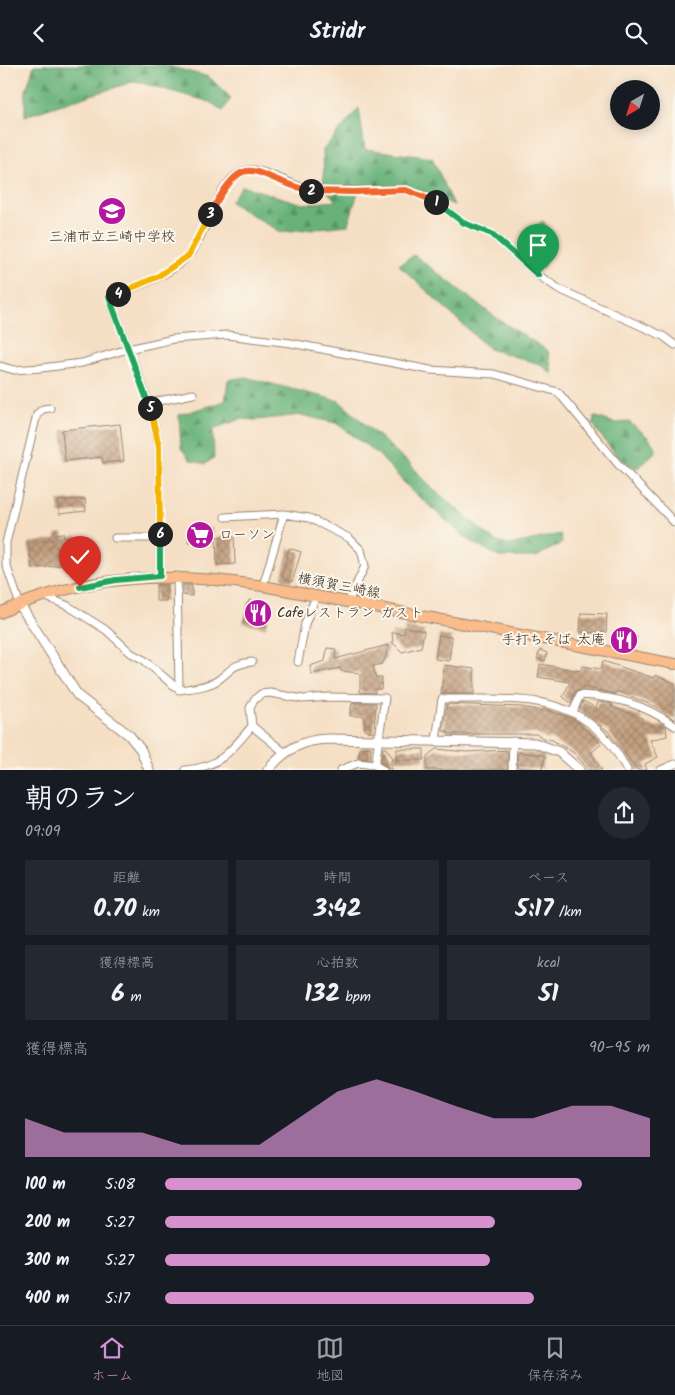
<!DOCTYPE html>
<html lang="ja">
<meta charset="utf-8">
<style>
:root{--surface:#171b24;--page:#242831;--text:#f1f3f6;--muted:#9ea1a6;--line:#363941;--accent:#d690ce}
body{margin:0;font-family:Kalam,"Klee One",sans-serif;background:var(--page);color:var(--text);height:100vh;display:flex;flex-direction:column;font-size:19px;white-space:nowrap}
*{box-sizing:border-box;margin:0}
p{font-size:16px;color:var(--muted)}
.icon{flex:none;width:28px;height:28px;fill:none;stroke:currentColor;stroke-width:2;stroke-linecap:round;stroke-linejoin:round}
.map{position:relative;height:705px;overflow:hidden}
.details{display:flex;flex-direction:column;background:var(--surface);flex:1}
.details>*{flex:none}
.needle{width:32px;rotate:219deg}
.fabs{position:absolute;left:610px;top:15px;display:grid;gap:10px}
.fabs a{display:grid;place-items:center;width:50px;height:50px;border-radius:50%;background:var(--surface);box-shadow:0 2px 12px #0003;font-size:25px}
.pin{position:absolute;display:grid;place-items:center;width:42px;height:42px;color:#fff;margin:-51px -21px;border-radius:50% 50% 50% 0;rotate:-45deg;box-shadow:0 0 5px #0007}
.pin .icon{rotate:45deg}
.km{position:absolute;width:25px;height:25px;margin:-12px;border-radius:50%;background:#222;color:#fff;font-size:14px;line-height:25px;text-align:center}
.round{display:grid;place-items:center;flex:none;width:52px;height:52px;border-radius:26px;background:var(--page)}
.summary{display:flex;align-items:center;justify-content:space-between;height:85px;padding:0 25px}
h1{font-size:28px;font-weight:600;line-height:38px}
.figures{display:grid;grid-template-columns:repeat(3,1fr);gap:8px;height:85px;padding:5px 25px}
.figures div{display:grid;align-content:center;border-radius:0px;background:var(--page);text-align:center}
.figures b{font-size:25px;font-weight:600}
.figures small{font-size:14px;font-weight:400}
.figures p{font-size:14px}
.chart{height:140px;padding:10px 25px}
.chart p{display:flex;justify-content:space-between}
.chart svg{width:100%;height:90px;margin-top:5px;fill:var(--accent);opacity:.7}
ul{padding:0 25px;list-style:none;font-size:16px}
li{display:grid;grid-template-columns:80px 60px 1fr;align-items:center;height:38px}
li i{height:12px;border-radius:6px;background:var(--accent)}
header{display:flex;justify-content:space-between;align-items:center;height:65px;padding:0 25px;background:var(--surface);font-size:22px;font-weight:600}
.tabs{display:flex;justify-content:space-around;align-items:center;height:70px;border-top:1px solid var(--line);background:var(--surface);font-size:14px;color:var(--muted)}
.tabs a{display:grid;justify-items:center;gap:2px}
.tabs .active{color:var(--accent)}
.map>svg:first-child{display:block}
</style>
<header><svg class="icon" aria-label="back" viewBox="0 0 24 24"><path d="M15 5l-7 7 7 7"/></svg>Stridr<svg class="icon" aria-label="search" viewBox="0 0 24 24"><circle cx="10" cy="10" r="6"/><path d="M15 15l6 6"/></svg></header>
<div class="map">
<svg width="675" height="705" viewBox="0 0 675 705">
<defs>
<pattern id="forest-firs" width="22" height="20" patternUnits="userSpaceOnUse" patternTransform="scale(1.25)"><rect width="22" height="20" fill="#68b279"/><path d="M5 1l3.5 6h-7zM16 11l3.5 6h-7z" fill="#579163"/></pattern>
<pattern id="building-cross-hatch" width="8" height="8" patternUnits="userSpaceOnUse" patternTransform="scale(1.25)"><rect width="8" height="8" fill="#c39f7f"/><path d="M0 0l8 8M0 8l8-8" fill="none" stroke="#a08267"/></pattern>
</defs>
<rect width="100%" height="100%" fill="#fbf7ec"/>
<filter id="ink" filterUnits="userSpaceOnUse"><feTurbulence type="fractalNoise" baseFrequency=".02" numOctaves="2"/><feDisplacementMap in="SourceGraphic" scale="10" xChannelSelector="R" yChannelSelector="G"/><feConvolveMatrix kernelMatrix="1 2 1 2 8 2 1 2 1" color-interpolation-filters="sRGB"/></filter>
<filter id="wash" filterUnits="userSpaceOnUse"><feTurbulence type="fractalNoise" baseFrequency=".0096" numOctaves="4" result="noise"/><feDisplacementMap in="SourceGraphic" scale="20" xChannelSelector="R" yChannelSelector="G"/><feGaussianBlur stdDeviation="1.12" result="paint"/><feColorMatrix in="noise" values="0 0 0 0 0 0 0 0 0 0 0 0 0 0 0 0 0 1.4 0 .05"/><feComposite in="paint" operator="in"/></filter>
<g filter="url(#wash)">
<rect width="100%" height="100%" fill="#f5dfc4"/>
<path fill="url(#forest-firs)" stroke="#526e4c" d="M 34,0 L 164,0 L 209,12 L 231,33 L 223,46 L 210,37 L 135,16 L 25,51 L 25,29 Z
M 359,43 L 365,84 L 432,93 L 454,140 L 409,121 L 360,120 L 348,160 L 281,167 L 230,137 L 242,121 L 303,139 L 336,136 L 324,123 L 323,85 Z
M 543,156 L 554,172 L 553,181 L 542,204 L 527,188 L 528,167 Z
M 414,190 L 498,254 L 548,286 L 552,309 L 540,299 L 489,284 L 399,200 Z
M 245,312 L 339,336 L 410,399 L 432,423 L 495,476 L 509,480 L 560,469 L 562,478 L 536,492 L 499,492 L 467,474 L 410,424 L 378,389 L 336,358 L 301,350 L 256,355 L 241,354 L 213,364 L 214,393 L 205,399 L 190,395 L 181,383 L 179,350 L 225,336 L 228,315 Z
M 594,351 L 614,358 L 629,357 L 648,372 L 657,385 L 638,403 C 617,398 605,376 593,359 Z"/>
<g id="blocks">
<path fill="url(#building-cross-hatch)" d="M 120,359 L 124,396 L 103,398 L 102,392 L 65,396 L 62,365 Z
M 85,434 L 86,446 L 59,449 L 58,436 Z
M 189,461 L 212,463 L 211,478 L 188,477 Z
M 63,468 L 64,473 L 77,471 L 81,497 L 32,504 L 28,478 L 56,474 L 55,469 Z
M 216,472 L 234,472 L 235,499 L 217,500 Z
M 289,483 L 301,487 L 292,517 L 283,514 L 282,511 Z
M 156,520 L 167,520 L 166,536 L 156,536 Z
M 183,520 L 192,520 L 192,531 L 183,530 Z
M 249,535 L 271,540 L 266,563 L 243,558 Z
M 581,548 L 607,549 L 606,568 L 580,567 Z
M 405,562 L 424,566 L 421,582 L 402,587 L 393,578 L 392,567 L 404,569 Z
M 616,566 L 637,572 L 634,582 L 613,576 Z
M 439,570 L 452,572 L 449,596 L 435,594 Z
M 388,580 L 386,592 L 382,599 L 373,601 L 376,613 L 382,613 L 381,624 L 375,624 L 375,628 L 360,627 L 360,608 L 341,606 L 340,603 L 311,609 L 310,601 L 325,596 L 327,583 L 336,584 L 335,594 Z
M 540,585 L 547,588 L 545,596 L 537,594 Z
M 603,596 L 654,613 L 655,610 L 675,618 L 675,655 L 657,642 L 617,626 L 616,629 L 583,622 L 582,625 L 575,627 L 571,638 L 563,632 L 570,617 L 538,612 L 540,599 L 580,606 L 583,601 L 601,604 Z
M 444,600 L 474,604 L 474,629 L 441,629 Z
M 583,636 L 596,643 L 598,637 L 612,639 L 612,642 L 642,653 L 641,657 L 655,662 L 666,661 L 667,671 L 650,675 L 658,692 L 645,699 L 647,705 L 637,705 L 608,666 L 580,644 Z
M 352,638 L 376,638 L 374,668 L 365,665 L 364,651 L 350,651 Z
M 447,639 L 521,642 L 542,646 L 543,644 L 569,652 L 582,660 L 601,679 L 591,688 L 602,705 L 588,705 L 574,688 L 549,673 L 548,675 L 536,669 L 448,669 L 448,666 L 443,666 Z
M 371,682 L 370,694 L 358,693 L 360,683 Z
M 383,683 L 386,683 L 394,695 L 391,695 L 391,705 L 381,697 Z
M 397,684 L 424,684 L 424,695 L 396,695 Z
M 436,684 L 466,687 L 507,685 L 507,705 L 427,705 L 427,691 Z
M 518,687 L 542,690 L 545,692 L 542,704 L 517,702 Z"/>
</g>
</g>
<g filter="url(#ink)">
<use href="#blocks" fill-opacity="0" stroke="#988471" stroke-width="1"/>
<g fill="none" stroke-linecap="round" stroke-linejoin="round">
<defs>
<path id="minor" d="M 0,301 L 14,305 L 41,303 L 82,298 L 124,285 L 173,274 L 227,270 L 291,278 L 430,305 L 494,309 L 558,327 L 618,399 L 675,458
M 149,338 L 193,329
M 225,452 L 284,449 L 309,453 L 349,473 L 361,485 L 365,501 L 348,537
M 115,473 L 160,473
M 160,511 L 159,381 L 149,338 L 109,232 C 135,222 167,212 187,192 C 208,172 217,104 253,105 C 267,106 296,122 313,126 L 406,125 L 437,137 L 464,158 L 492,169 L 538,210 L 559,224 L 663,271 L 675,280
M 177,511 L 179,625
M 263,521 L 284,449
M 44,531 L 68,541 L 106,565 L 131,588 L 144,595 L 179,625 C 191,623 208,622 218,615 C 232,605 232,599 252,597
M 20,540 L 6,499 L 6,478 L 37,349 L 43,344 L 50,343
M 298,597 L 305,559 L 316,531
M 573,647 L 580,630 C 617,632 644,639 675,661
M 436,675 L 442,634 C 521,635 585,623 627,705
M 284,687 L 252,661 L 250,643 L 254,635 L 261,629 L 270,628 L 303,634 L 329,632 L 385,633 L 375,700 L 383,705
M 185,705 C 219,703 232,685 252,661
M 341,705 L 358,698 L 375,700
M 512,705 L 513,676
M 661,705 L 675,699"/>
<path id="tertiary" d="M 20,540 L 78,631 L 129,670 L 141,685 L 149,705
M 268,705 C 285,685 301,675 328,674 L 535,678 L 559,687 L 579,705"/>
<path id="primary" d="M 0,548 C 85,508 172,507 263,521 L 675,599"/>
</defs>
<use href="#minor" stroke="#988471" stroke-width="9"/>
<use href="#tertiary" stroke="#988471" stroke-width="11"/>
<use href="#primary" stroke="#988471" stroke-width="12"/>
<use href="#minor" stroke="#fff" stroke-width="7"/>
<use href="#tertiary" stroke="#fff" stroke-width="9"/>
<use href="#primary" stroke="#fabc8b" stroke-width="10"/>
</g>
</g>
<g fill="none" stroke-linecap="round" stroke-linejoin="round" filter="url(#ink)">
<defs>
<path id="split-1" d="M 436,137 L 464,158 L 492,169 L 538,210"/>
<path id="split-2" d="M 311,126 L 354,127 L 406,125 L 436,137"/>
<path id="split-3" d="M 210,149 C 248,78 251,113 311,126"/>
<path id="split-4" d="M 118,229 L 157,212 L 188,191 L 210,149"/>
<path id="split-5" d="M 118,229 L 109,232 L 150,343"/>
<path id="split-6" d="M 150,343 L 159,381 L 160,469"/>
<path id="split-7" d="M 80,522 L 116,515 L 160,511 L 160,469"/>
</defs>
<use href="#split-1" stroke="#fff" stroke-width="10"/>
<use href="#split-2" stroke="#fff" stroke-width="10"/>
<use href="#split-3" stroke="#fff" stroke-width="10"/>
<use href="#split-4" stroke="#fff" stroke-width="10"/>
<use href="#split-5" stroke="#fff" stroke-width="10"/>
<use href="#split-6" stroke="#fff" stroke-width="10"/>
<use href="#split-7" stroke="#fff" stroke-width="10"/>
<use href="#split-1" stroke="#22a559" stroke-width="6"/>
<use href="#split-2" stroke="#f0652b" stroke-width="6"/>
<use href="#split-3" stroke="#f0652b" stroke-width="6"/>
<use href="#split-4" stroke="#f5b400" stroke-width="6"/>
<use href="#split-5" stroke="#22a559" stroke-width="6"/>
<use href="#split-6" stroke="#f5b400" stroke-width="6"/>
<use href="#split-7" stroke="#22a559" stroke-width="6"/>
</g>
<defs>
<symbol id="school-disc" viewBox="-11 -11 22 22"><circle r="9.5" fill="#b5179e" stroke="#fbf7ec"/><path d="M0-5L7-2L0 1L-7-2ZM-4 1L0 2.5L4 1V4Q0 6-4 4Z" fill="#fff"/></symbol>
<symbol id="supermarket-disc" viewBox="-11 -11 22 22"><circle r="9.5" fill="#b5179e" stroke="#fbf7ec"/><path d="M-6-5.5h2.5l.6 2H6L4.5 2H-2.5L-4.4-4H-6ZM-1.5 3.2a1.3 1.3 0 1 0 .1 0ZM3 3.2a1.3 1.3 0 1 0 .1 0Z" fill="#fff"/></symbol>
<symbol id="restaurant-disc" viewBox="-11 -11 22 22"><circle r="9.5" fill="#b5179e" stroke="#fbf7ec"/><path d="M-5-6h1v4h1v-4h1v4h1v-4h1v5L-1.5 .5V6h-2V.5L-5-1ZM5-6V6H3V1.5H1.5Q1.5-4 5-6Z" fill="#fff"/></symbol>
</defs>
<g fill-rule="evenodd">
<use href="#school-disc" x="96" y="130" width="32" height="32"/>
<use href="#supermarket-disc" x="184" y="454" width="32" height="32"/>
<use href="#restaurant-disc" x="242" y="532" width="32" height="32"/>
<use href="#restaurant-disc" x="608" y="559" width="32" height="32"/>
</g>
<g text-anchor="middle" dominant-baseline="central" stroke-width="4" stroke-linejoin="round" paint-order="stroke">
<g font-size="14" fill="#3b2a1e" stroke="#fbf7ec" text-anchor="start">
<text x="112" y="172" text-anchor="middle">三浦市立三崎中学校</text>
<text x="219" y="470">ローソン</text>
<text x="277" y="548">Cafeレストラン ガスト</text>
<text x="605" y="575" text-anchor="end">手打ちそば 太庵</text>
</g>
<g font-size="14" fill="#3b2a1e" stroke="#fbf7ec">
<text transform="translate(339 521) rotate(11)">横須賀三崎線</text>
</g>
</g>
</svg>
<div class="fabs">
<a><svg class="needle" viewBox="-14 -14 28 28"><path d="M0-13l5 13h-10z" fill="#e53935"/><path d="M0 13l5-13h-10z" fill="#9ea1a6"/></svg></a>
</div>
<div class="pin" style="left:538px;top:210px;background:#1e9e55"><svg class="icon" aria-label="arrive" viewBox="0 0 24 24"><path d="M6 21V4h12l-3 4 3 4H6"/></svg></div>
<div class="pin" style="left:80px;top:522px;background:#d93025"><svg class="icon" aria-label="check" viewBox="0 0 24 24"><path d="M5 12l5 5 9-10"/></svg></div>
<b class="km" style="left:436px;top:137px">1</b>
<b class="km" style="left:311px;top:126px">2</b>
<b class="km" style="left:210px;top:149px">3</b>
<b class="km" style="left:118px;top:229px">4</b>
<b class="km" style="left:150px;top:343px">5</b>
<b class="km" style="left:160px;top:469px">6</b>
</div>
<section class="details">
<div class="summary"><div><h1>朝のラン</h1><p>09:09</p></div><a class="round"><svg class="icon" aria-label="share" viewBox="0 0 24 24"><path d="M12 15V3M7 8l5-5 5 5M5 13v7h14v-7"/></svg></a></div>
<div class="figures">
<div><p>距離</p><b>0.70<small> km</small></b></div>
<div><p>時間</p><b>3:42</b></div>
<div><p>ペース</p><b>5:17<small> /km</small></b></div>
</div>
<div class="figures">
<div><p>獲得標高</p><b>6<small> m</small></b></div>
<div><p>心拍数</p><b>132<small> bpm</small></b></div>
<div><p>kcal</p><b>51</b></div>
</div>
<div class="chart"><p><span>獲得標高</span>90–95 m</p>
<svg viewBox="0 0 160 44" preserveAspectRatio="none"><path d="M0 44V25L10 32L20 32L30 32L40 38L50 38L60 38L70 25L80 12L90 6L100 12L110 19L120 25L130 25L140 19L150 19L160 25V44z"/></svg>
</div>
<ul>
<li><b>100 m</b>5:08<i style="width:86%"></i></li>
<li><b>200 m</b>5:27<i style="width:68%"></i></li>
<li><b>300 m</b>5:27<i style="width:67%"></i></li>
<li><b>400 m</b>5:17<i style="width:76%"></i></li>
</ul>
</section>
<nav class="tabs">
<a class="active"><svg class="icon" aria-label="home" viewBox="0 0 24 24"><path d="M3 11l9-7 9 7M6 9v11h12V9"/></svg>ホーム</a>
<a><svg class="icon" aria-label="map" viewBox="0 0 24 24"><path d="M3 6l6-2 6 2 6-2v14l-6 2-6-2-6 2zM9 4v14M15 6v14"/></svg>地図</a>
<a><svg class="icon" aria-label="saved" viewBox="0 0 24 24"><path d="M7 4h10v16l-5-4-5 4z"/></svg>保存済み</a>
</nav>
